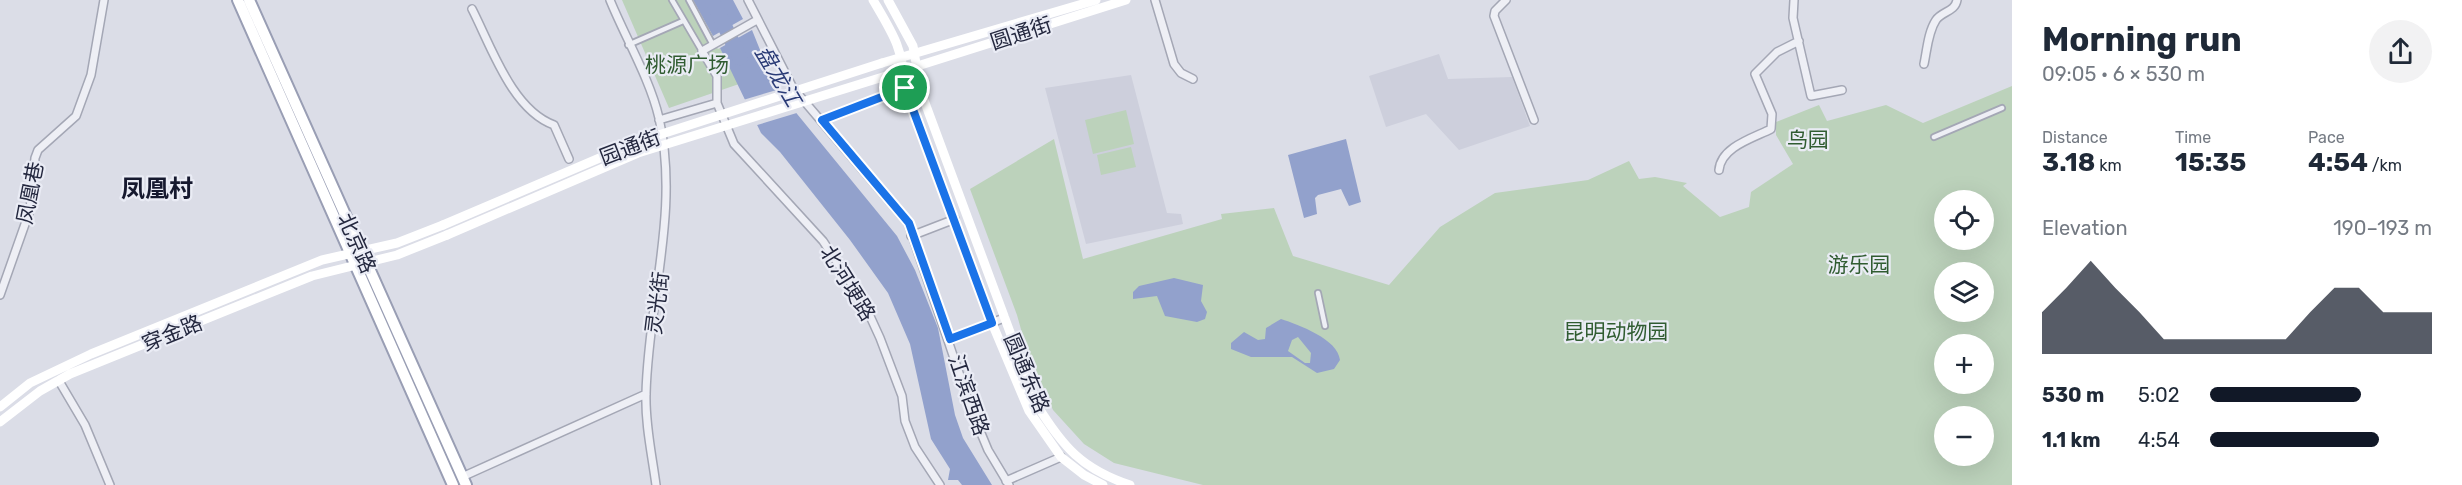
<!DOCTYPE html>
<meta charset="utf-8">
<style>
:root{--surface:#fff;--page:#f2f2f3;--text:#1f2937;--muted:#747a83;--accent:#111827}
body{margin:0;font-family:Rubik,"Noto Sans SC",sans-serif;background:var(--page);color:var(--text);height:100vh;display:flex;flex-direction:column;font-size:22px;white-space:nowrap}
*{box-sizing:border-box;margin:0}
p{font-size:20px;color:var(--muted)}
.icon{flex:none;width:33px;height:33px;fill:none;stroke:currentColor;stroke-width:2;stroke-linecap:round;stroke-linejoin:round}
.map{position:relative;flex:1;overflow:hidden}
.sheet{display:flex;flex-direction:column;background:var(--surface);width:450px}
.sheet>*{flex:none}
.controls{position:absolute;left:1934px;top:190px;display:grid;gap:12px}
.controls a{display:grid;place-items:center;width:60px;height:60px;border-radius:50%;background:var(--surface);box-shadow:0 6px 24px #0002;font-size:30px}
.pin{position:absolute;display:grid;place-items:center;width:51px;height:51px;color:#fff;margin:-26px;border:3px solid #fff;border-radius:50%;box-shadow:0 2px 6px #0007}
.round{display:grid;place-items:center;flex:none;width:63px;height:63px;border-radius:32px;background:var(--page)}
.headline{display:flex;align-items:center;justify-content:space-between;height:102px;padding:0 30px}
h1{font-size:33px;font-weight:700;line-height:45px}
.figures{display:grid;grid-template-columns:repeat(3,1fr);gap:9px;height:102px;padding:6px 30px}
.figures div{display:grid;align-content:center}
.figures b{font-size:26px;font-weight:700}
.figures small{font-size:16px;font-weight:400}
.figures p{font-size:16px}
.chart{height:168px;padding:12px 30px}
.chart p{display:flex;justify-content:space-between}
.chart svg{width:100%;height:108px;margin-top:6px;fill:var(--accent);opacity:.7}
ul{padding:0 30px;list-style:none;font-size:20px}
li{display:grid;grid-template-columns:96px 72px 1fr;align-items:center;height:45px}
li i{height:15px;border-radius:8px;background:var(--accent)}
main{display:flex;flex:1;min-height:0}
.map>svg:first-child{display:block}
</style>
<main>
<div class="map">
<svg width="2012" height="485" viewBox="0 0 2012 485">
<rect width="100%" height="100%" fill="#dbdde7"/>
<path fill="#cdcfdc" d="M 1439,54 L 1448,79 L 1512,77 L 1530,126 L 1459,150 L 1426,114 L 1386,127 L 1369,76 Z
M 1131,75 L 1167,213 L 1181,214 L 1183,224 L 1086,244 L 1045,88 Z"/>
<path fill="#bcd2bb" fill-rule="evenodd" d="M 622,0 L 693,0 L 713,36 L 711,38 L 718,49 L 720,48 L 739,84 L 669,108 Z
M 2012,86 L 2012,485 L 1203,485 L 1114,463 L 1084,444 L 1053,410 L 1029,358 L 1017,315 L 970,189 L 1054,139 L 1083,259 L 1222,219 L 1221,214 L 1274,208 L 1293,256 L 1389,285 L 1440,227 L 1495,193 L 1588,180 L 1629,161 L 1639,179 L 1655,177 L 1687,183 L 1683,186 L 1720,217 L 1749,207 L 1751,192 L 1793,164 L 1776,135 L 1776,122 L 1819,105 L 1827,121 L 1886,105 L 1923,123 ZM 1944,201 L 1983,201 L 1983,240 L 1944,240 ZM 1944,273 L 1983,273 L 1983,312 L 1944,312 ZM 1944,345 L 1983,345 L 1983,384 L 1944,384 ZM 1944,417 L 1983,417 L 1983,456 L 1944,456 Z
M 1126,110 L 1134,144 L 1093,154 L 1085,120 Z
M 1131,147 L 1136,167 L 1101,175 L 1097,155 Z"/>
<path fill="#92a1cc" fill-rule="evenodd" d="M 693,0 L 733,0 L 743,19 L 713,36 Z
M 752,30 L 775,87 L 897,236 L 915,270 L 938,328 L 955,415 L 963,438 L 992,485 L 962,485 L 958,480 L 948,480 L 950,469 L 931,439 L 910,344 L 888,293 L 850,240 L 780,152 L 761,133 L 720,48 Z
M 1346,139 L 1361,202 L 1349,206 L 1341,189 L 1318,195 L 1315,198 L 1317,214 L 1304,218 L 1288,155 Z
M 1174,278 L 1203,285 L 1201,301 L 1207,312 L 1205,319 L 1197,322 L 1165,316 L 1157,296 L 1133,299 L 1133,292 L 1139,286 Z
M 1281,319 C 1299,325 1338,339 1340,360 L 1334,369 L 1317,373 L 1292,357 L 1251,357 L 1231,349 L 1231,343 L 1244,332 L 1258,340 L 1265,339 L 1266,328 ZM 1298,337 L 1311,353 L 1310,363 L 1305,363 L 1288,351 L 1292,340 Z"/>
<path fill="#dbdde7" d="M 780,89 L 800,112 L 754,126 L 743,100 Z"/>
<g fill="none" stroke-linecap="round" stroke-linejoin="round">
<path stroke="#92a1cc" stroke-width="15" d="M 712,0 L 740,58"/>
<defs>
<path id="pedestrian" d="M 672,0 L 702,51
M 689,0 L 713,45
M 628,45 L 683,21
M 1934,137 L 2002,108
M 1318,293 L 1325,326"/>
<path id="minor" d="M 610,0 C 625,37 650,79 659,118 C 680,211 648,301 646,394 C 645,424 652,455 656,485
M 748,0 L 793,88 L 908,223 L 973,414 L 988,450 L 1009,485
M 1155,0 L 1174,64 L 1181,73 L 1193,79
M 1506,0 L 1495,11 L 1494,16 L 1534,120
M 1794,0 L 1793,18 L 1811,96 L 1842,90
M 472,9 C 491,46 512,110 554,125 L 569,159
M 1924,64 C 1927,50 1928,32 1936,20 C 1942,11 1955,12 1957,0
M 717,103 L 734,144 L 823,241 L 864,303 L 880,338 L 902,396 L 905,421 L 915,447 L 940,485
M 659,120 L 717,103 L 717,76 L 702,51 L 757,20
M 822,120 L 905,88
M 1719,170 C 1721,147 1753,138 1771,129 L 1772,114 L 1755,74 L 1777,52 L 1799,41
M 911,236 L 955,219
M 0,295 L 30,210 L 35,158 L 38,150 L 76,116 L 91,75 L 104,0
M 950,339 L 1004,318
M 59,381 L 85,425 L 110,485
M 462,477 L 646,394
M 1006,481 L 1061,457"/>
<path id="primary" d="M 238,0 L 453,485
M 249,0 L 466,485"/>
</defs>
<use href="#pedestrian" stroke="#a4a7b5" stroke-width="8"/>
<use href="#minor" stroke="#a4a7b5" stroke-width="10"/>
<use href="#primary" stroke="#999eb4" stroke-width="14"/>
<use href="#pedestrian" stroke="#eeeff5" stroke-width="4.5"/>
<use href="#minor" stroke="#eeeff5" stroke-width="7"/>
<path stroke="#fff" stroke-width="9" d="M 873,0 C 893,34 903,48 905,88 L 992,323 L 1029,411 L 1061,457 L 1084,475 L 1103,485
M 888,0 L 913,46 L 921,92 L 1037,405 C 1063,447 1082,469 1130,485
M 882,63 L 1096,0
M 886,76 L 1126,0
M 0,407 L 30,383 L 91,354 L 322,260 L 397,243 L 443,225
M 0,422 L 40,391 L 70,374 L 312,276 L 397,255 L 447,235"/>
<use href="#primary" stroke="#fff" stroke-width="10"/>
<path stroke="#fff" stroke-width="9" d="M 443,225 L 637,142 L 882,63
M 447,235 L 638,153 L 886,76"/>
</g>
<g fill="none" stroke-linecap="round" stroke-linejoin="round">
<defs>
<path id="route" d="M 905,88 L 992,323 L 950,339 L 909,223 L 822,120 Z"/>
</defs>
<use href="#route" stroke="#fff" stroke-width="12"/>
<use href="#route" stroke="#1a73e8" stroke-width="8"/>
</g>
<g text-anchor="middle" dominant-baseline="central" stroke-width="4.5" stroke-linejoin="round" paint-order="stroke">
<g font-size="21" fill="#24283f" stroke="#eaecf5">
<text transform="translate(1021 33) rotate(-18)">圆通街</text>
<text transform="translate(630 147) rotate(-21)">园通街</text>
<text transform="translate(30 193) rotate(-79)">凤凰巷</text>
<text transform="translate(357 243) rotate(66)">北京路</text>
<text transform="translate(848 283) rotate(58)">北河埂路</text>
<text transform="translate(657 303) rotate(-83)">灵光街</text>
<text transform="translate(172 333) rotate(-22)">穿金路</text>
<text transform="translate(1027 373) rotate(67)">圆通东路</text>
<text transform="translate(969 395) rotate(71)">江滨西路</text>
</g>
<g font-size="21" fill="#305c31" stroke="#eaecf5">
<text x="687" y="64">桃源广场</text>
<text x="1808" y="139">鸟园</text>
<text x="1859" y="264">游乐园</text>
<text x="1616" y="331">昆明动物园</text>
</g>
<g font-size="22" font-style="italic" fill="#2a3b76" stroke="#eaecf5">
<text transform="translate(778 76) rotate(59)">盘龙江</text>
</g>
<g font-size="24" font-weight="bold" fill="#16192f" stroke="#eaecf5">
<text x="157" y="189">凤凰村</text>
</g>
</g>
</svg>
<div class="controls">
<a><svg class="icon" aria-label="locate" viewBox="0 0 24 24"><circle cx="12" cy="12" r="6"/><path d="M12 2v4M12 18v4M2 12h4M18 12h4"/></svg></a>
<a><svg class="icon" aria-label="layers" viewBox="0 0 24 24"><path d="M12 4l9 5-9 5-9-5zM3 14l9 5 9-5"/></svg></a>
<a>+</a>
<a>−</a>
</div>
<div class="pin" style="left:905px;top:88px;background:#1e9e55"><svg class="icon" aria-label="arrive" viewBox="0 0 24 24"><path d="M6 21V4h12l-3 4 3 4H6"/></svg></div>
</div>
<section class="sheet">
<div class="headline"><div><h1>Morning run</h1><p>09:05 · 6 × 530 m</p></div><a class="round"><svg class="icon" aria-label="share" viewBox="0 0 24 24"><path d="M12 15V3M7 8l5-5 5 5M5 13v7h14v-7"/></svg></a></div>
<div class="figures">
<div><p>Distance</p><b>3.18<small> km</small></b></div>
<div><p>Time</p><b>15:35</b></div>
<div><p>Pace</p><b>4:54<small> /km</small></b></div>
</div>
<div class="chart"><p><span>Elevation</span>190–193 m</p>
<svg viewBox="0 0 160 44" preserveAspectRatio="none"><path d="M0 44V27L10 17L20 6L30 17L40 27L50 38L60 38L70 38L80 38L90 38L100 38L110 27L120 17L130 17L140 27L150 27L160 27V44z"/></svg>
</div>
<ul>
<li><b>530 m</b>5:02<i style="width:68%"></i></li>
<li><b>1.1 km</b>4:54<i style="width:76%"></i></li>
</ul>
</section>
</main>
